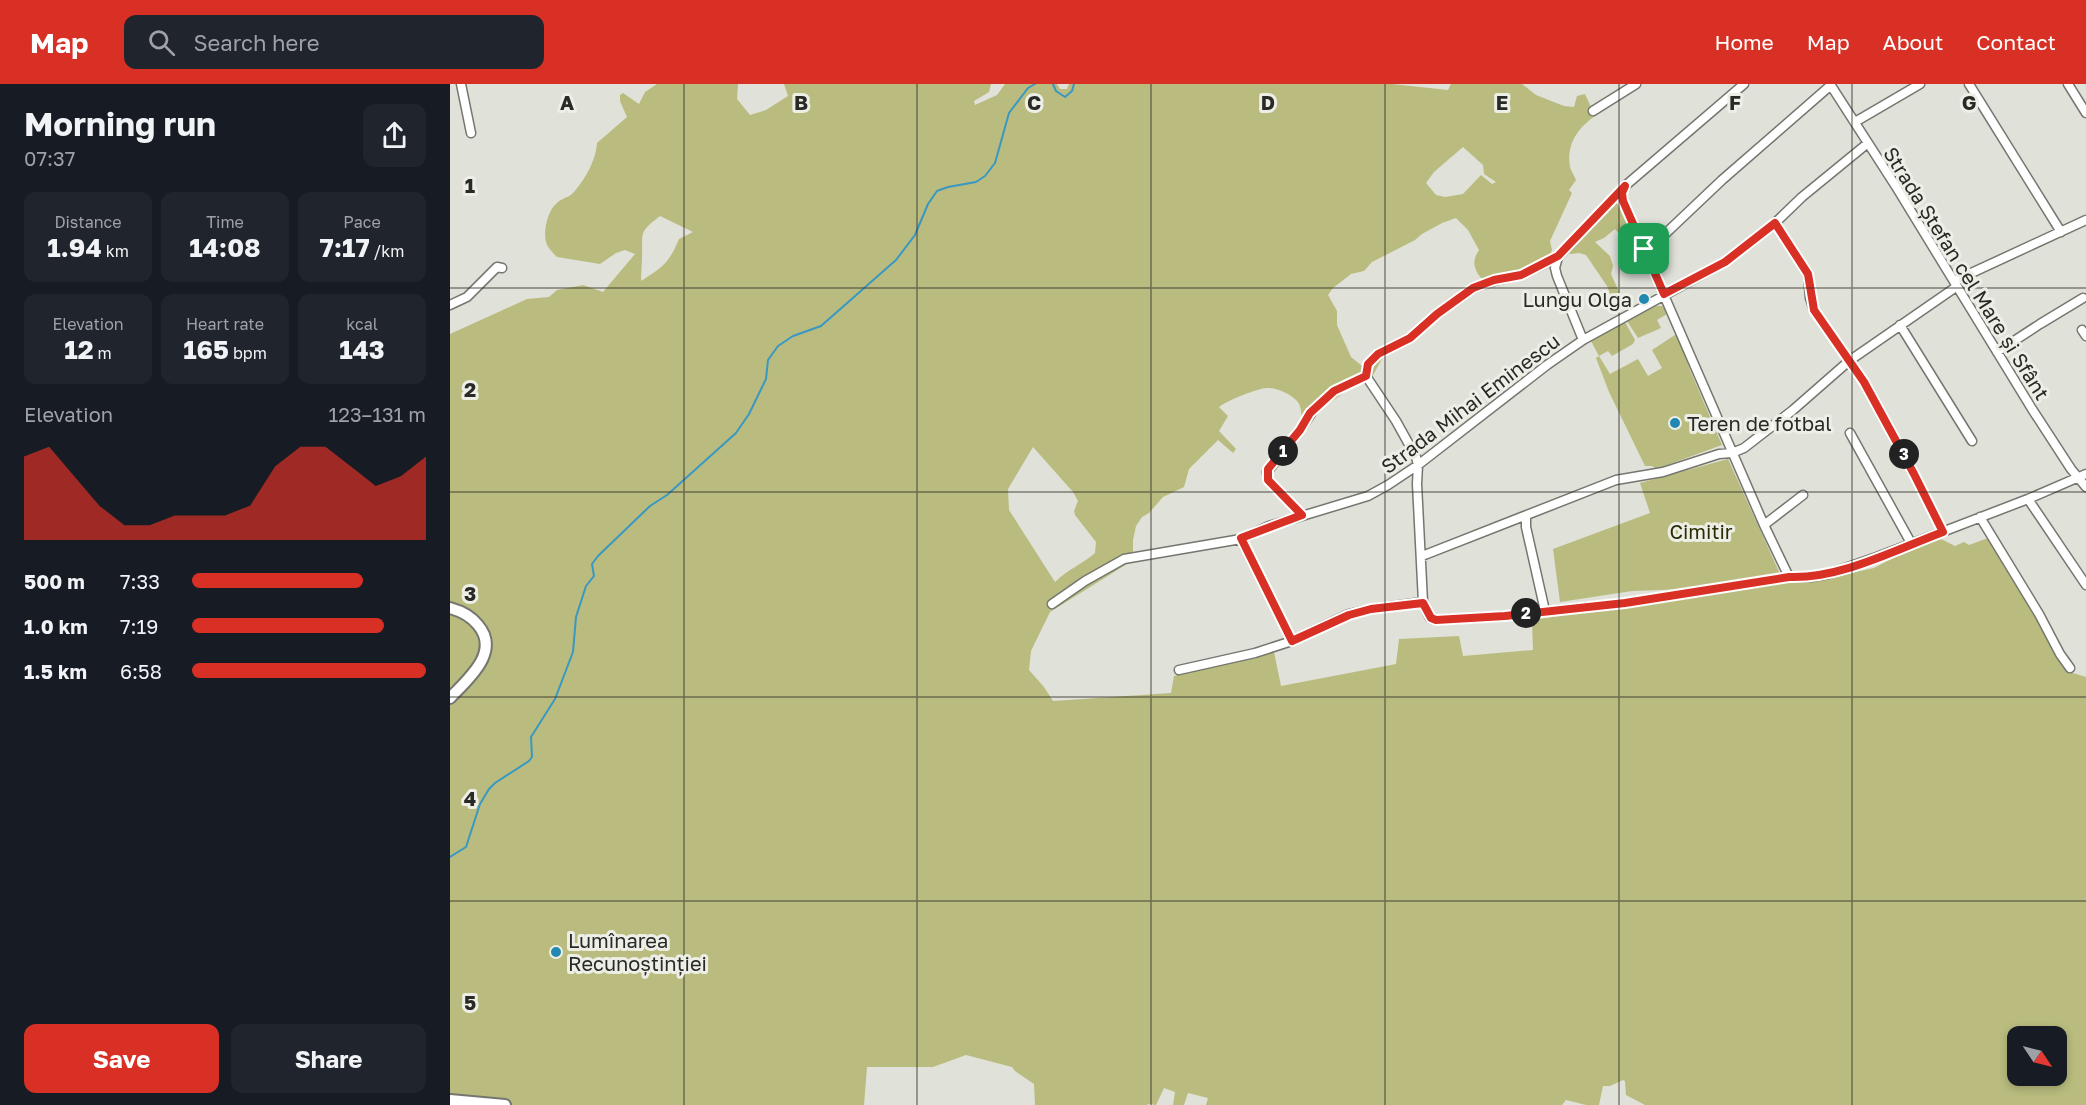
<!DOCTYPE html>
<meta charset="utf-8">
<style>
:root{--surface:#171b24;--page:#20242c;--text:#f1f3f6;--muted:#9ea1a6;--accent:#d93025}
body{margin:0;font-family:"Golos Text",sans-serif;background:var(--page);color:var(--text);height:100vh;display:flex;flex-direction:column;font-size:22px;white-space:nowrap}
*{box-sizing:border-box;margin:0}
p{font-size:20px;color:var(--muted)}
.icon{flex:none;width:33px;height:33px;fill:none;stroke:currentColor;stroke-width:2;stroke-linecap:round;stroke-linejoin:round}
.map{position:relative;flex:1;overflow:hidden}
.side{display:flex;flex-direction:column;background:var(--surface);width:450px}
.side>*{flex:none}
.needle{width:39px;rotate:125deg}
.fabs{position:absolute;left:1557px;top:942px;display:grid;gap:12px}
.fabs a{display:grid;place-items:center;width:60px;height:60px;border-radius:12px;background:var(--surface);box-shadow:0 3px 9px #0003;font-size:30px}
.pin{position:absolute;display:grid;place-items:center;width:51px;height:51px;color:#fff;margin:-26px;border-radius:12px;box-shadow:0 3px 9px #0006}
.km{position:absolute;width:30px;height:30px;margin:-15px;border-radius:50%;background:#222;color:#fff;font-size:16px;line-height:30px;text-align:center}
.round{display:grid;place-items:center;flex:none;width:63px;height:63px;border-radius:12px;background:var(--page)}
.headline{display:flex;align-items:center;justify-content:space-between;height:102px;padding:0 24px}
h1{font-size:33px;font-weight:700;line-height:45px}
.figures{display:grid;grid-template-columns:repeat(3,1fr);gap:9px;height:102px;padding:6px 24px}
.figures div{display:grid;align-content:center;border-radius:12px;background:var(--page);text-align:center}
.figures b{font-size:26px;font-weight:700}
.figures small{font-size:16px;font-weight:400}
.figures p{font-size:16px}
.chart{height:168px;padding:12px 24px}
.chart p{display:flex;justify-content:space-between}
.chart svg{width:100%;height:108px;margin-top:6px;fill:var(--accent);opacity:.7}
.button{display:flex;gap:12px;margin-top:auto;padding:12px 24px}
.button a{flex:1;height:69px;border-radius:12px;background:var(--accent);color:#fff;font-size:24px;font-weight:700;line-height:69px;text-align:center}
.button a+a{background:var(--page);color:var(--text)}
ul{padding:0 24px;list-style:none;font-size:20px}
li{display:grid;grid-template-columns:96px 72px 1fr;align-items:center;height:45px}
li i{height:15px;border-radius:8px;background:var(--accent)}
header{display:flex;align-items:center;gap:36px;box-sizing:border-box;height:84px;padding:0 30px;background:var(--accent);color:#fff}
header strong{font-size:28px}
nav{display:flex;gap:33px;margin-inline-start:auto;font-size:21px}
.search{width:420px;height:54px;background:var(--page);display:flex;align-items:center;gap:15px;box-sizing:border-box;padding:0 21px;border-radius:12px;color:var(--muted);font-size:22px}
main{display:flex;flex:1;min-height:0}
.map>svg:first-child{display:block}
</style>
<header>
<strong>Map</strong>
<div class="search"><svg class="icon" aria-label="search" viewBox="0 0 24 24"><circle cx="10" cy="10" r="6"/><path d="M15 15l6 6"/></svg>Search here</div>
<nav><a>Home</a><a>Map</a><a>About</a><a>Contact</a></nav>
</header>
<main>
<section class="side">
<div class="headline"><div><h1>Morning run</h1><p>07:37</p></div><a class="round"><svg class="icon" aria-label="share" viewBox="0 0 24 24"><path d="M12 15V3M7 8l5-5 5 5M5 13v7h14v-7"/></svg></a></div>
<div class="figures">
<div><p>Distance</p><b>1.94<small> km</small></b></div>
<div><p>Time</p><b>14:08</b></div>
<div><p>Pace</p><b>7:17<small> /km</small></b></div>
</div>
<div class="figures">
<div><p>Elevation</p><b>12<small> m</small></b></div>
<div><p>Heart rate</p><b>165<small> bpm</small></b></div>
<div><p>kcal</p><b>143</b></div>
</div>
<div class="chart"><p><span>Elevation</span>123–131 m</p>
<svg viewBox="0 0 160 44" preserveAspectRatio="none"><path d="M0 44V10L10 6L20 18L30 30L40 38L50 38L60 34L70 34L80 34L90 30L100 14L110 6L120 6L130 14L140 22L150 18L160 10V44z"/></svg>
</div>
<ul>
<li><b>500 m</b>7:33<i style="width:73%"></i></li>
<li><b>1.0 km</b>7:19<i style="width:82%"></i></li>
<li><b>1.5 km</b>6:58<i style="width:100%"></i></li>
</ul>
<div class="button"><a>Save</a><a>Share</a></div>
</section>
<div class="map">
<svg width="1636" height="1021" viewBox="0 0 1636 1021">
<rect width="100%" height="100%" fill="#e0e1d9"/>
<path fill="#b9bc7e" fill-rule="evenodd" d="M 207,0 L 288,0 L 287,15 L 300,31 L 316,26 L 338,12 L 334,0 L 541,0 L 539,8 L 524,17 L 525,21 L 547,11 L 555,0 L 607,0 L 610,5 L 617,5 L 619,0 L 942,0 L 998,6 L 1001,0 L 1072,0 L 1086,11 L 1114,22 L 1124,23 L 1127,12 L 1135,10 L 1145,32 C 1128,44 1116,60 1120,83 C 1121,87 1124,91 1126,96 L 1119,106 L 1122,109 L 1100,157 L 1102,166 L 1099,174 L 1072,189 L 1039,195 L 1031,194 C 1023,184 1022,177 1029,166 L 1018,146 L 1006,134 L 992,139 L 972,150 L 965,156 L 922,178 L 914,187 L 901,190 L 883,204 L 878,211 L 887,227 L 887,241 L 901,273 L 912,282 L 926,266 L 933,273 L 922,293 L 898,306 L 865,329 L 858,339 L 852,334 C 851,328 851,321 847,317 C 841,310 826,303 817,304 C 808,304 776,317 769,323 L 778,332 L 769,347 L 786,365 L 783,369 L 768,356 L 739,385 L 734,403 L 713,413 L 699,429 L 692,433 L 686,442 L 683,456 L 683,469 L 688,469 L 691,477 L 677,480 L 600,528 L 581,567 L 579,586 L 594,603 L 603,617 L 721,609 L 724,592 L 824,568 L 831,602 L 946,580 L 949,555 L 1009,552 L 1013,572 L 1083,566 L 1082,536 L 1401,489 L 1424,484 L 1445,473 L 1491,455 L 1505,462 L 1514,458 L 1519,461 L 1538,454 L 1585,528 L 1613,579 L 1623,589 L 1636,593 L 1636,1021 L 1195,1021 L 1176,1011 L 1175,997 L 1173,996 L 1160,1002 L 1153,1002 L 1149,1021 L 1136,1021 L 1116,1016 L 1112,1021 L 756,1021 L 758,1014 L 738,1009 L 734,1021 L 723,1021 L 725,1008 L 714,1004 L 706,1021 L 698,1020 L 697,1021 L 585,1021 L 584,1000 L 565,987 L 562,983 L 516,971 L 483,983 L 417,983 L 414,1021 L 0,1021 L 0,250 L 77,215 L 99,213 L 107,206 L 133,201 L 153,208 L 185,170 L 175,166 L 166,169 L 150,180 L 107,173 C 103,169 97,163 96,158 C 93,146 98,126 107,119 C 112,114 118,114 123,109 C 135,96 146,76 147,59 L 177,33 L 170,17 L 170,11 L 173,9 L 189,20 L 195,8 ZM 1013,63 L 1033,81 L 1034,90 L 1046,98 L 1042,100 L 1031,91 L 1013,110 L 995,113 L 986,111 L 976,99 L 984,88 ZM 210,132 L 243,148 L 229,155 C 219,179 213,183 191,197 C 191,190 192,181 192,173 C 193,148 188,149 210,132 ZM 583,363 L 623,408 L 628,417 L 624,427 L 625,431 L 646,458 L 645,469 C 631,481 618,485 605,498 L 559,426 L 558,405 ZM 1568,952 L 1606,952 L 1606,992 L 1568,992 Z
M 1168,118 L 1173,121 L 1186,151 L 1174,155 L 1165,145 L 1154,154 L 1145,158 L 1160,172 L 1163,182 L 1161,190 L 1170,210 L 1167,214 L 1162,215 L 1157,202 L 1136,171 L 1129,169 L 1121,170 L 1117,168 Z
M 1204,222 L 1213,222 L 1217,230 L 1207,236 L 1211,244 L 1188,254 L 1177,237 Z
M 1175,238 L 1185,256 L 1183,260 L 1162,272 L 1158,267 L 1149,272 L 1160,290 L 1188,275 L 1198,292 L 1212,284 L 1202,266 L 1228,249 L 1240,286 L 1272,361 L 1206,385 L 1202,382 L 1195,382 L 1159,308 L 1146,274 L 1149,272 L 1141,257 Z
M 1278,375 L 1330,490 L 1237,505 L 1182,507 L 1110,518 L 1103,465 L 1200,429 L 1190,399 Z"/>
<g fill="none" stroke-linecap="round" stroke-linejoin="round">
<path stroke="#3998c3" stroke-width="2" d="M 603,0 L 606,7 L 615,13 L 622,7 L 624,0
M 0,773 L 16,763 L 30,720 L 39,705 L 45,699 L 79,677 L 82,673 L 81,653 L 105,615 L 123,568 L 126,533 L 136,502 L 144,492 L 142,480 L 148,472 L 200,422 L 217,411 L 286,349 L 299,330 L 316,295 L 318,276 L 328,262 L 343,252 L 371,242 L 446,176 L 465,151 L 478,120 L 487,107 L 498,103 L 526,98 L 535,92 L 545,79 L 559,29 L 578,4 L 585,0"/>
<defs>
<path id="minor" d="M 11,0 L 21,49
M 1380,0 L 1445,101 L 1582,325 L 1621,385 L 1636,403
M 1519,0 L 1611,148
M 1618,0 L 1636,29
M 1143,27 L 1186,0
M 1405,38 L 1470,0
M 1174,103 L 1172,109 L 1173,117 L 1314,441 L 1339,493
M 1325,139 L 1358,190 L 1360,214 L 1364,226 L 1414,298 L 1464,390 L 1493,448
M 1195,165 L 1215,150 L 1272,96 L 1381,1
M 1108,173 L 1105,184 L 1107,192 L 1133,256
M 1504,197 L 1636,136
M 0,221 L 17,213 L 47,183 L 52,184
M 1450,241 L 1522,357
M 1632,246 L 1636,252
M 1547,268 L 1590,240 L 1633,214
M 916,292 L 946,337 L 966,373 L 968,381 L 967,400 L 973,518 L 980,534 L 986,536 L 1055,532 L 1175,519 L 1339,493 L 1361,493 L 1378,490 L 1427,473 L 1578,415 L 1636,390
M 1400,349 L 1461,459
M 1578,415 L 1636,501
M 852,431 L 818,396 L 817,388 L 850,346 L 865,324 L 884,307 L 916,292 L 918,280 L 928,270 L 960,254 L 987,230 L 1023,204 L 1044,197 L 1071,191 L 1108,173 L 1175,102 L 1294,0
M 1076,432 L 1076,443 L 1095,527
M 1530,433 L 1589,530 L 1610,570 L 1620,584
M 1314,441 L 1353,411
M 791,455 L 842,557
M 972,472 L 1166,396 L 1213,388 L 1269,370 L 1282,369 L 1294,364 L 1343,326 L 1399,277 L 1506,203
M 602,520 L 635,497 L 674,475 L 791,455 L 819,442 L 918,412 L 938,401 L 968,381 L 1097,281 L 1133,256 L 1275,178 L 1325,139 L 1352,113 L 1418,59
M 729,586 L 805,569 L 842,557 L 899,530 L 921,525 L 973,518"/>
<path id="major" d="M 0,524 C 11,527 21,532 28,541 C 51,568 18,595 0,614
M 0,1016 L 55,1021"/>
</defs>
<use href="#minor" stroke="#75766f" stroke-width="11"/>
<use href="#major" stroke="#75766f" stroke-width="14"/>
<use href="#minor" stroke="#fff" stroke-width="8"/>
<use href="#major" stroke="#fff" stroke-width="10"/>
</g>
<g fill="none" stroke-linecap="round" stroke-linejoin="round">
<defs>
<path id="route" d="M 1175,102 L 1172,109 L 1173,117 L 1214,210 L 1275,178 L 1325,139 L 1358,190 L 1364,226 L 1414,298 L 1464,390 L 1493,448 C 1445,466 1390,495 1339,493 L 1175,519 L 1055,532 L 986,536 L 981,534 L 973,519 L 921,525 L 899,531 L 842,557 L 791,454 L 852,431 L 818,396 L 818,385 L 850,346 L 860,329 L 884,307 L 916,292 L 918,280 L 928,270 L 960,254 L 987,230 L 1023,204 L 1044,196 L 1071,191 L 1108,172 Z"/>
</defs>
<use href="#route" stroke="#fff" stroke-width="12"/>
<use href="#route" stroke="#d93025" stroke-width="8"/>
</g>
<path fill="none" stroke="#292926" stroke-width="1.5" stroke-opacity="0.55" d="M 234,0 L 234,1021M 467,0 L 467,1021M 701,0 L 701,1021M 935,0 L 935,1021M 1169,0 L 1169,1021M 1402,0 L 1402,1021M 0,204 L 1636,204M 0,408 L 1636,408M 0,613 L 1636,613M 0,817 L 1636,817"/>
<g fill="#2388b1" stroke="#edeee6" stroke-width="2">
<circle cx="1194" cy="215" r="6"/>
<circle cx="1225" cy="339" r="6"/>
<circle cx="106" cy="868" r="6"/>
</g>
<g text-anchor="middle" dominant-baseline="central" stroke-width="6" stroke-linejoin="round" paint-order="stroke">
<g font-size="20" fill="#292926" stroke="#edeee6">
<text transform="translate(1517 189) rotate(58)">Strada Ștefan cel Mare și Sfânt</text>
<text transform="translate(1020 319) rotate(-37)">Strada Mihai Eminescu</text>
</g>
<g font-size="20" fill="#292926" stroke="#edeee6" text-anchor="start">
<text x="1182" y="215" text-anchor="end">Lungu Olga</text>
<text x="1237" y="339">Teren de fotbal</text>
<text x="118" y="856">Lumînarea<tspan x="118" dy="23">Recunoștinției</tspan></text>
</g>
<g font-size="20" fill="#2b2b06" stroke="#edeee6">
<text x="1251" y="447">Cimitir</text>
</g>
</g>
<g font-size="20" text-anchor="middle" font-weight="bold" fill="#292926" stroke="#edeee6" stroke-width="6" stroke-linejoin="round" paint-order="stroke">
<text x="117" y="26">A</text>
<text x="351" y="26">B</text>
<text x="584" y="26">C</text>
<text x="818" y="26">D</text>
<text x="1052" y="26">E</text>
<text x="1285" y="26">F</text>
<text x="1519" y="26">G</text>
<text x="20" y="109">1</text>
<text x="20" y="313">2</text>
<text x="20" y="517">3</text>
<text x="20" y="722">4</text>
<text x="20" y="926">5</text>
</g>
</svg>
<div class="fabs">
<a><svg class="needle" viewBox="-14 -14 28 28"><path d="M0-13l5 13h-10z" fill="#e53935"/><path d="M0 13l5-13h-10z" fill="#9ea1a6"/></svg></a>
</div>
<div class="pin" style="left:1194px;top:165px;background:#1e9e55"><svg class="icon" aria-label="arrive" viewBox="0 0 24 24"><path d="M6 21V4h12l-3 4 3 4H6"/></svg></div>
<b class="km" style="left:833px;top:367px">1</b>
<b class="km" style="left:1076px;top:529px">2</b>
<b class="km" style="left:1454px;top:370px">3</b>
</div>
</main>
